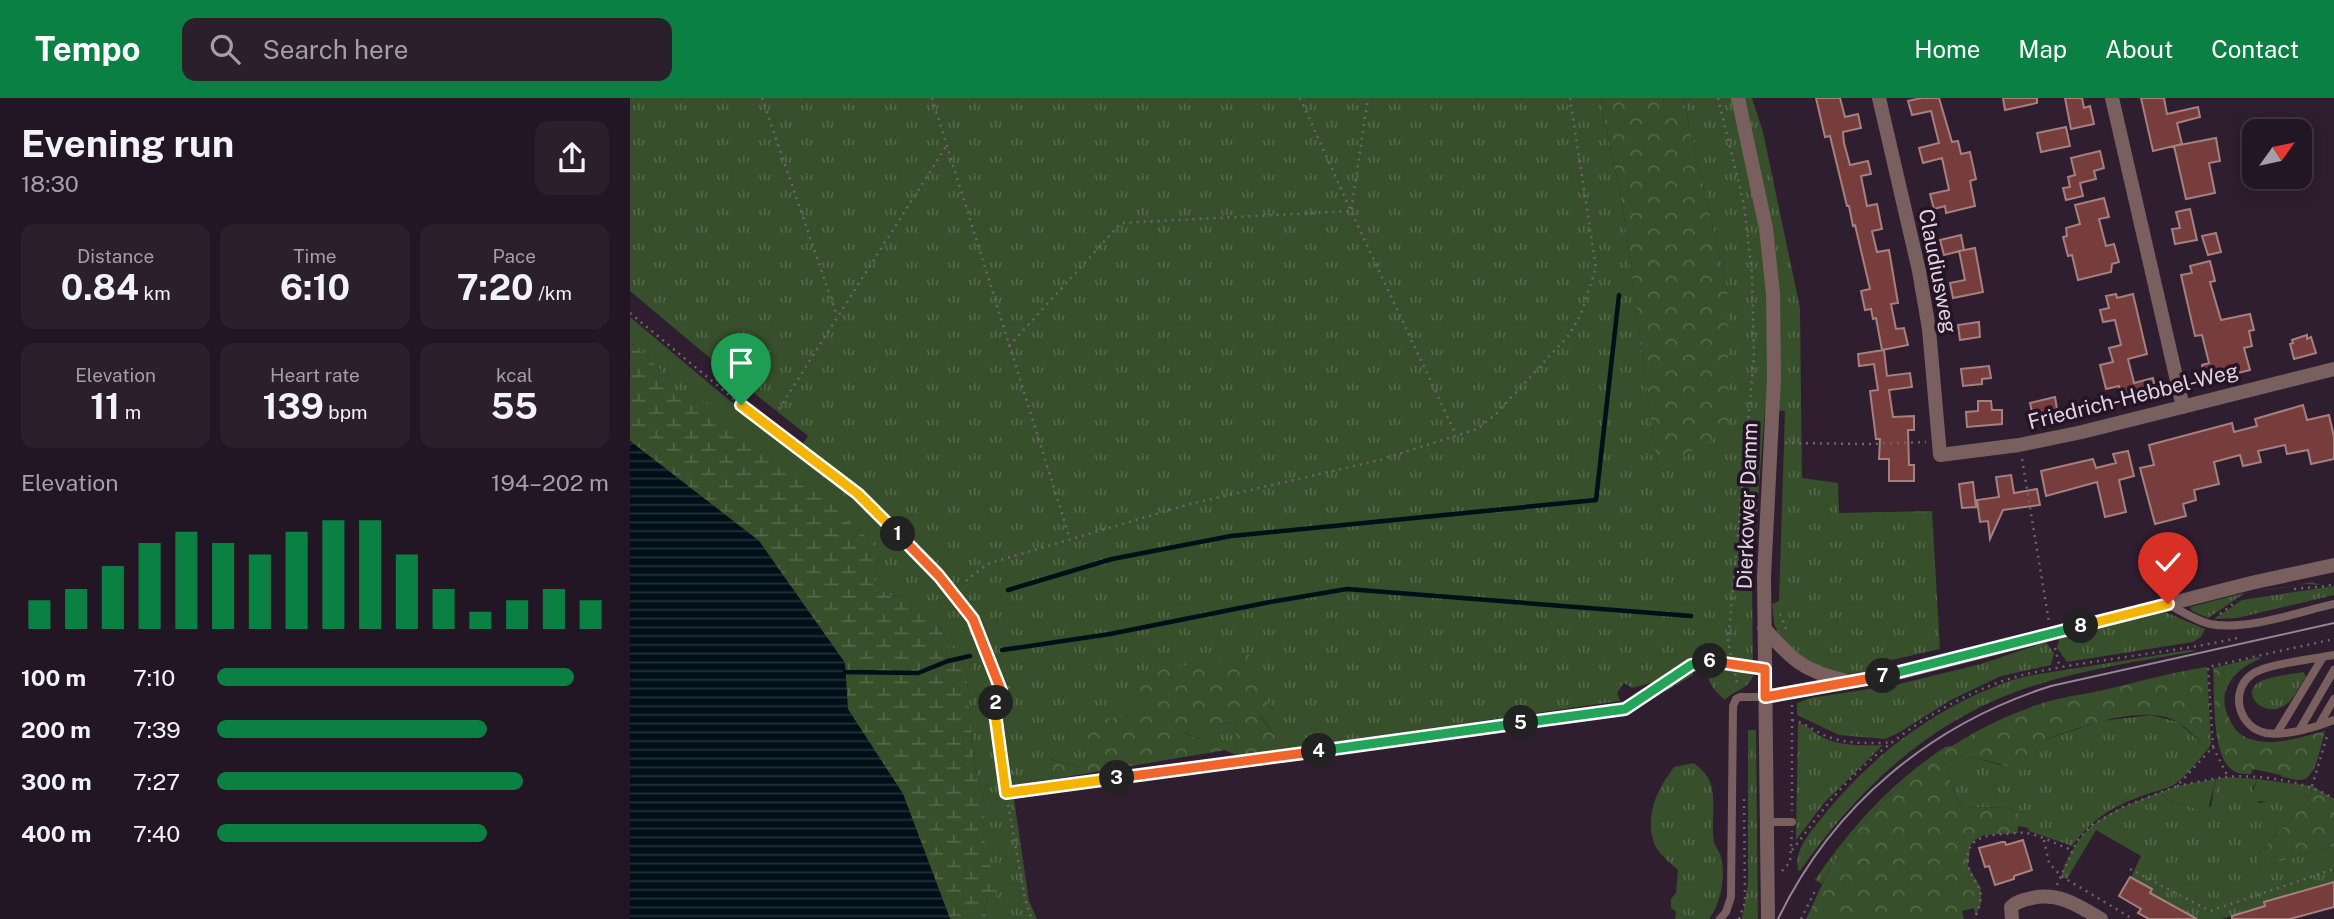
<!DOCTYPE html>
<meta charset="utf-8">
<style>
:root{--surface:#231624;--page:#2b1f2c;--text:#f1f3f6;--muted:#a39fa6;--line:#403541;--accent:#0b8043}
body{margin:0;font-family:"Public Sans",sans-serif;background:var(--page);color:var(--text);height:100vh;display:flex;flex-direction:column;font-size:26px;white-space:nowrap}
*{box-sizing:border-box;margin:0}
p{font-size:23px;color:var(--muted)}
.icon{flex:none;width:38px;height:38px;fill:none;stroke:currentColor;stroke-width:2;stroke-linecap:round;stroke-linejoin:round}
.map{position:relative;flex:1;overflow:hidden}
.panel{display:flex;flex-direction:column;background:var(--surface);width:630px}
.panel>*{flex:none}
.needle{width:46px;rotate:57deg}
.tools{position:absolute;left:1612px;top:21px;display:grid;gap:14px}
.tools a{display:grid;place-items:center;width:70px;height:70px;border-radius:14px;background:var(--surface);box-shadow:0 4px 18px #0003,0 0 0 2px var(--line);font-size:35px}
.pin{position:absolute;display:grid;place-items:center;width:60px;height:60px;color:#fff;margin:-72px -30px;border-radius:50% 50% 50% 0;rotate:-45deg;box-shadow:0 0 7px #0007}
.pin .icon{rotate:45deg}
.km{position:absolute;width:35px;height:35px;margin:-18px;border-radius:50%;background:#222;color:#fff;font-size:19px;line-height:35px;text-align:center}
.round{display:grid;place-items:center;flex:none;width:74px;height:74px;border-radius:14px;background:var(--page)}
.head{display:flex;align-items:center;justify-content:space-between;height:119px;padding:0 21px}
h1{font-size:38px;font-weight:700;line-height:52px}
.figures{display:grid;grid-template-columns:repeat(3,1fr);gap:10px;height:119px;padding:7px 21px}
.figures div{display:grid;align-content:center;border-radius:14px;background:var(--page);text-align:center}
.figures b{font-size:35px;font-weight:700}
.figures small{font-size:19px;font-weight:400}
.figures p{font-size:19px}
.chart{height:196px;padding:14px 21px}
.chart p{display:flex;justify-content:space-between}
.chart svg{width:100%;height:126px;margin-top:7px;stroke:var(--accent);stroke-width:6}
ul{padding:0 21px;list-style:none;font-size:23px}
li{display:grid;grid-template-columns:112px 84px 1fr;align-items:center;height:52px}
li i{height:18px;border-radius:9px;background:var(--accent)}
header{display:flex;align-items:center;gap:42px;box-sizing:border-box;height:98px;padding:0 35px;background:var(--accent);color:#fff}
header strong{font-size:33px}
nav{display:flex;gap:38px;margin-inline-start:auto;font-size:24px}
.search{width:490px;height:63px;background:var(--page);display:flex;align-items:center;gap:18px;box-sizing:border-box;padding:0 24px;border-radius:14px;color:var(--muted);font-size:26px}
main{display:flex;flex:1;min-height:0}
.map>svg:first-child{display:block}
</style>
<header>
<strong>Tempo</strong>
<div class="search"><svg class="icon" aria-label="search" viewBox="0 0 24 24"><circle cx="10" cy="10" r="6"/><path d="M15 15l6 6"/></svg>Search here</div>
<nav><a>Home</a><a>Map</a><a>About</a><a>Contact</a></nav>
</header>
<main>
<section class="panel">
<div class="head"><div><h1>Evening run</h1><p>18:30</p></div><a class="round"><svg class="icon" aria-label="share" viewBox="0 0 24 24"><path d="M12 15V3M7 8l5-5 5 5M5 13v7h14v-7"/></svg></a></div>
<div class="figures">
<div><p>Distance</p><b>0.84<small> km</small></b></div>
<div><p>Time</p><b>6:10</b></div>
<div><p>Pace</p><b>7:20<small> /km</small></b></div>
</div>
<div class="figures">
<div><p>Elevation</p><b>11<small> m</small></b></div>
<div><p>Heart rate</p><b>139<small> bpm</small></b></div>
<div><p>kcal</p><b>55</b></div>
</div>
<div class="chart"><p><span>Elevation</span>194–202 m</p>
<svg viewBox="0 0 160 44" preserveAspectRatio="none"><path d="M5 44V34M15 44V30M25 44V22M35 44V14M45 44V10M55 44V14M65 44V18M75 44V10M85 44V6M95 44V6M105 44V18M115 44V30M125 44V38M135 44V34M145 44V30M155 44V34"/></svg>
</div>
<ul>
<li><b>100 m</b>7:10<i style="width:91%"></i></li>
<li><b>200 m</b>7:39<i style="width:69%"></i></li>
<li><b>300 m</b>7:27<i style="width:78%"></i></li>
<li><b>400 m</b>7:40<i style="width:69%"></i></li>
</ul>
</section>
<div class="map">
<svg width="1704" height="821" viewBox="0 0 1704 821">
<defs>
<pattern id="grass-tufts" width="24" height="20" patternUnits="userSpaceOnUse" patternTransform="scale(1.75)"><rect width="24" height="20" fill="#374f2a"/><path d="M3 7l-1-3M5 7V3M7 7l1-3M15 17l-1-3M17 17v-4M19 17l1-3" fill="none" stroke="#546749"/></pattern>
<pattern id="forest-crowns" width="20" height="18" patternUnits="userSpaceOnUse" patternTransform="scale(1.75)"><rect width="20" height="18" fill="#374f2a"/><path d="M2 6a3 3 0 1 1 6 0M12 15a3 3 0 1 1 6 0" fill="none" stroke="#546749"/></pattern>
<pattern id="wetland-marsh" width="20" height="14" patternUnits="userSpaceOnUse" patternTransform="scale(1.75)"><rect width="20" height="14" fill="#374f2a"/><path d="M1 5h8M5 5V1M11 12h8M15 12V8" fill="none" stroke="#546749"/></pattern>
<pattern id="water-rules" width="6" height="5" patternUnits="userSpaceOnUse" patternTransform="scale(1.75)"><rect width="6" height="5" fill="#000f18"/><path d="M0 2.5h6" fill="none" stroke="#253139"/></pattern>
</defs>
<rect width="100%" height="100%" fill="#2f1d30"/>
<path fill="url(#grass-tufts)" d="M 0,0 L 970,0 L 993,110 L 1028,373 L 1097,190 L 1053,0 L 1122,0 L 1133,34 L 1170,210 L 1172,380 L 1208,385 L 1209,415 L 1302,413 L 1310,551 L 1253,564 L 1253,571 L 1208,577 L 1191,574 L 1151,541 L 1144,526 L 1142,506 L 1149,503 L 1155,313 L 1135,312 L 1122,482 L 1123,578 C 1118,592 1104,592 1095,602 C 1084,593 1078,585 1077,571 L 1063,570 L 1063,577 L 1036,593 L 1021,585 L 1002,590 L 994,585 L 987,595 L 990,603 L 654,651 L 630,617 L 643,612 L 630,592 L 510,616 L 466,648 L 469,665 L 449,669 L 419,661 L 424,681 L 382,687 L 399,803 L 407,821 L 357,821 L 354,809 L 358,802 L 353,729 L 355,717 L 357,715 L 344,665 L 337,579 L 342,569 L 338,548 L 319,552 L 311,531 L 273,497 L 257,498 L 244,483 L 246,465 L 256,461 L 54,298 L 40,296 L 28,284 L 30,271 L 0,244 L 0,219 L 93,297 L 241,412 L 331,508 L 346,532 L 360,576 L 366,575 L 353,534 L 344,515 L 303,464 L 229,394 L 171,348 L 178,338 L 81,261 L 0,193 Z
M 1682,484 L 1690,487 L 1675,486 L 1615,495 L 1578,520 L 1562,513 L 1560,509 L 1614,495 L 1652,490 Z
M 1704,488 L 1704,497 L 1607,520 L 1584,521 L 1612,502 Z
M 1535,514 L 1575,531 L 1571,539 L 1563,544 L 1437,564 L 1427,550 L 1429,541 Z
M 1416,544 L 1424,555 L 1421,567 L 1371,578 L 1319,603 L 1270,634 L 1255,641 L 1209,637 L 1167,617 L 1167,605 L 1180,600 L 1265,587 L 1351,566 Z
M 1559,552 L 1567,553 C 1504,564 1440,573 1380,596 C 1292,630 1223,697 1170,773 L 1168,772 C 1163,750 1185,729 1198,712 C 1244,656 1306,610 1374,585 C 1398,576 1423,574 1448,570 C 1485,564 1522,558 1559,552 Z
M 1674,574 L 1676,579 C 1671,586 1666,595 1661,602 C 1639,627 1606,595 1631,583 C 1643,578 1662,576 1674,574 Z
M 1521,617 L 1548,624 L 1578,651 C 1567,663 1557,679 1543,687 C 1534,692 1522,694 1512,698 C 1483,708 1461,722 1442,748 L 1399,733 L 1398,730 L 1388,728 L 1388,715 L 1377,709 L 1335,710 L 1328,705 L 1317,671 L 1341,659 L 1371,667 L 1403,662 L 1411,643 L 1471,623 Z
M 604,625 L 608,658 L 554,634 L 585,626 Z
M 1168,625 C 1178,626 1183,635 1192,639 C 1210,648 1233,648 1253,647 L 1194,705 L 1166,742 Z
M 1118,632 L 1126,632 L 1128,821 L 1112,821 L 1118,786 Z
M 1322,648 C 1307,662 1289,671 1274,684 C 1242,712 1211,748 1192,786 L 1185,782 C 1221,729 1261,685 1315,649 Z
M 1063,665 C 1094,684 1079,714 1084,744 C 1085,749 1090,753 1091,759 C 1096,778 1091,806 1079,821 L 1045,821 L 1046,814 L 1041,810 L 1041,801 L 1046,795 L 1048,772 C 1039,764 1026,754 1023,742 C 1015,714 1029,689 1044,669 Z
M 1598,679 L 1628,681 L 1622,691 L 1629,705 L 1657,699 L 1681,699 L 1627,757 L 1629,769 L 1704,748 L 1704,784 L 1635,803 L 1635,808 L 1591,821 L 1567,821 L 1520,795 L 1522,791 L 1501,779 L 1511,758 L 1466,732 L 1437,781 L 1431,778 C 1451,722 1479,714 1531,694 L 1536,701 L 1573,713 L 1581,708 L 1586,681 Z"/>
<path fill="url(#forest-crowns)" d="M 970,0 L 1053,0 L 1097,190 L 1099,332 L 1028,374 L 993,110 Z
M 619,557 L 634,570 L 630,592 L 643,612 L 630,618 L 654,651 L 608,658 L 604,625 L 585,626 L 555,635 L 596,652 L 424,681 L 418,661 L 449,669 L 469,664 L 465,648 L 441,643 L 439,626 L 510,616 L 500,596 L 512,574 Z
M 1629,559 L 1630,561 C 1606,570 1586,592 1598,618 C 1602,628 1609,638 1620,641 C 1644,649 1671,639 1695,633 C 1691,646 1687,675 1675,681 C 1668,684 1659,680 1652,679 L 1651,677 L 1623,671 L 1621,676 C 1613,676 1607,676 1601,671 C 1581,654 1585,595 1583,570 Z
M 1577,569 L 1581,646 L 1578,651 C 1569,643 1560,632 1549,625 C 1515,603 1446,631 1411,643 L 1403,662 L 1395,672 L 1341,659 L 1317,671 L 1328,705 L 1335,710 L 1377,709 L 1388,715 L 1388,735 L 1354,737 L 1345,742 L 1340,748 L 1338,768 L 1351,790 L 1351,806 L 1346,817 L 1344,810 L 1332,813 L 1334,821 L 1176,821 C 1187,799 1195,776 1210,755 C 1260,684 1333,630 1416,604 C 1436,598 1458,596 1478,591 C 1511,583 1543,574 1577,569 Z
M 1682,688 L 1704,701 L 1704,748 L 1629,769 L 1627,757 L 1681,699 Z"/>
<path fill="url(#wetland-marsh)" d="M 0,244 L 30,271 L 28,284 C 39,295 47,301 62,295 C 131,347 198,397 257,461 L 246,465 L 244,482 L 257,498 L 274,497 L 283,506 L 292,505 L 311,531 L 319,551 L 338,548 L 342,569 L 337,579 L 344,665 L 357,715 L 355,717 L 353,729 L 357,765 L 364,772 L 366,800 L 358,802 L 354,809 L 357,821 L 320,821 L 273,696 L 217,611 L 215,565 L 129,443 L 0,343 Z"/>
<path fill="#374f2a" d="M 1586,681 L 1578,712 L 1573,713 L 1536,701 L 1531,694 L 1547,688 Z
M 1628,681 L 1682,688 L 1681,699 C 1664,697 1635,707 1623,702 L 1621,696 Z"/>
<path fill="url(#water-rules)" d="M 0,343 L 129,443 L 215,565 L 218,611 L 273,696 L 320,821 L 0,821 Z"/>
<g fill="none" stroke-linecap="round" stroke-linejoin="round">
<path stroke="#000f18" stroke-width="4.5" d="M 378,492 L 482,461 L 601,438 L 966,402 L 989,197
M 372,552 L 480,536 L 640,504 L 717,491 L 1061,518
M 215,574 L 288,575 L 318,563 L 340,558"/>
</g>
<path fill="#773d3d" stroke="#a4807f" stroke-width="2" d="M 1186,0 L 1210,0 L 1215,19 L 1228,16 L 1231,30 L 1213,34 L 1214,45 L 1220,67 L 1238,63 L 1241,76 L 1231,78 L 1237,108 L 1247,106 L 1252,131 L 1242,133 L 1247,154 L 1259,152 L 1268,205 L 1261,206 L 1266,231 L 1274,230 L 1278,247 L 1252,252 L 1246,220 L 1243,221 L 1241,211 L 1235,212 L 1231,193 L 1240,191 L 1225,127 L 1223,128 L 1219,108 L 1217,108 L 1200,38 L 1195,39 Z
M 1291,0 L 1309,0 L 1322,44 L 1328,43 L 1331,56 L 1340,54 L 1346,81 L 1340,83 L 1345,108 L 1316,115 L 1315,108 L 1304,111 L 1300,96 L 1319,92 L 1312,60 L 1293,65 L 1289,50 L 1309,45 L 1301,13 L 1282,17 L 1278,3 Z
M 1373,0 L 1407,0 L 1407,5 L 1375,12 Z
M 1435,0 L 1452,0 L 1454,10 L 1460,8 L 1464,26 L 1441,31 Z
M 1511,0 L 1534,0 L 1537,16 L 1568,9 L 1570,19 L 1547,25 L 1552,46 L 1523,53 Z
M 1436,29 L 1440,48 L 1411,54 L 1407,35 Z
M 1586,40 L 1590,63 L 1579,65 L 1585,95 L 1556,101 L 1544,48 Z
M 1470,53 L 1474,70 L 1464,73 L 1466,81 L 1450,85 L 1453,98 L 1436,102 L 1433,90 L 1440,89 L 1438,79 L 1445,77 L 1441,60 Z
M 1474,100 L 1479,119 L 1469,121 L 1476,148 L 1484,146 L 1489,164 L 1482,166 L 1481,174 L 1448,182 L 1442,157 L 1438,158 L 1433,139 L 1437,138 L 1436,130 L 1450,126 L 1445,107 Z
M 1560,111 L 1567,142 L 1545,146 L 1542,131 L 1550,130 L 1546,114 Z
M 1586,135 L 1591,154 L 1578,157 L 1572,138 Z
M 1331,137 L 1334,152 L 1314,157 L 1310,142 Z
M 1345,150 L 1353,194 L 1323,200 L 1320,185 L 1335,182 L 1329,153 Z
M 1580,163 L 1585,183 L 1580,184 L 1591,222 L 1620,216 L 1624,232 L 1619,233 L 1622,248 L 1614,250 L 1620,272 L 1576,283 L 1572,267 L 1579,265 L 1572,237 L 1565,238 L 1551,177 L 1562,175 L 1560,168 Z
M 1486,196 L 1487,200 L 1503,196 L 1517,256 L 1498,261 L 1504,285 L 1523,280 L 1526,296 L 1493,304 L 1489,288 L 1476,291 L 1470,267 L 1483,264 L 1479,250 L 1491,247 L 1485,222 L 1473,224 L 1470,212 L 1479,210 L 1476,198 Z
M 1349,224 L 1350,239 L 1330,242 L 1328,227 Z
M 1677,237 L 1677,241 L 1681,239 L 1686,255 L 1664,261 L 1660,246 L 1663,245 L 1662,242 Z
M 1254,252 L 1257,278 L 1280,275 L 1282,289 L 1259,292 L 1263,319 L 1284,318 L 1284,332 L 1278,332 L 1279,367 L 1284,367 L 1284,383 L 1259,383 L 1259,361 L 1249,361 L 1250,341 L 1246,341 L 1240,293 L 1248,292 L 1244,266 L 1229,268 L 1228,256 Z
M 1359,268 L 1361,280 L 1352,281 L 1352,286 L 1333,288 L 1331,271 Z
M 1425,299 L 1428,317 L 1410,320 L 1410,317 L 1403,319 L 1400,305 Z
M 1348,303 L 1361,303 L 1362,312 L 1372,312 L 1372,326 L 1337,329 L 1336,314 L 1348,313 Z
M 1673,307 L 1677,322 L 1699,317 L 1704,339 L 1704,361 L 1681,366 L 1678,352 L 1657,356 L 1655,347 L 1628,353 L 1631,364 L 1613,368 L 1610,357 L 1584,364 L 1589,386 L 1564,392 L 1566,402 L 1553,406 L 1556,418 L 1525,426 L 1510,370 L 1524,367 L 1519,347 L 1602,325 L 1604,334 L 1627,328 L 1625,321 Z
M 1498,353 L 1504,378 L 1489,382 L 1496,414 L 1475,419 L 1467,384 L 1416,398 L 1411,373 L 1463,361 L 1466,370 L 1486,365 L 1483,356 Z
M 1381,377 L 1384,395 L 1407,391 L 1410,407 L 1373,412 L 1360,441 L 1358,423 L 1350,424 L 1347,402 L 1369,399 L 1366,379 Z
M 1343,384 L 1346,409 L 1332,410 L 1329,386 Z
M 1393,742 L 1402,772 L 1384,778 L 1384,781 L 1365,787 L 1359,768 L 1355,769 L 1349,750 L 1372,744 L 1375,744 L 1376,747 Z
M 1500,779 L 1522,791 L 1520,795 L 1567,821 L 1519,821 L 1508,815 L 1511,811 L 1489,798 Z
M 1704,784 L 1704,809 L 1660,821 L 1602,821 L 1602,818 L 1635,808 L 1634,804 Z"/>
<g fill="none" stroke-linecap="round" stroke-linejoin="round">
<path stroke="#716172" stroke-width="2.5" stroke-dasharray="2 5" stroke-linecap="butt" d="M 132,0 L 207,218
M 302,0 L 440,441
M 670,0 L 721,113 L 738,0
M 1088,0 L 1114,107 L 1122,176 L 1124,259 L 1098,544 L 1108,589
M 0,215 L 111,307 L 246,412 L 309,478 L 343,521 L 371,592
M 379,248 L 491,125 L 721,113 L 826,337
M 149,311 L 317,47
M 1155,345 L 1237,346 L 1296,344
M 1392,361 L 1419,524
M 336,483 L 357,466 L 560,406 L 750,362 L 847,331 L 865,317 L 939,237 L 951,216 L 966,170 L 940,0
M 1664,491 C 1678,489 1691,490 1704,486
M 1150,516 L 1157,533
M 1590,516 L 1607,503
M 1425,550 L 1430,570
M 380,589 L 371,592 L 365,615 L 376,695 L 395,801 L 402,821
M 1162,607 L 1162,713
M 1162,622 C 1176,625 1184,633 1196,638 C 1216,646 1241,646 1262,644
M 1583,649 L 1598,679
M 1547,688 C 1563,685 1580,681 1596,679 C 1629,676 1677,683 1704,701
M 1682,688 L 1698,635
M 376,695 L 995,611 L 1068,564 L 1097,564 L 1122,569
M 1414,742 L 1419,765 L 1431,778 L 1503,821
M 1162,752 C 1175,736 1188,718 1201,702 C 1249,645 1329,591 1401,575 C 1471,560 1543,555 1612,539
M 1500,771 L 1580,813 L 1704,771
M 1152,773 L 1160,764 L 1162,733
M 1427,787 L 1447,743 L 1462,727 L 1493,709 L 1547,688 L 1583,649 L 1578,569 L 1704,541
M 1346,817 C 1359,786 1341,788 1338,765 C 1335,741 1354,737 1374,736 C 1381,736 1389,734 1396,735 C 1408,736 1430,748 1442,752
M 1109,821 L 1115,804 L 1114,697
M 1171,821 L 1186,791"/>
<path stroke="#7a5f5f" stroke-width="8" d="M 1541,508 C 1553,514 1567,523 1580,526 C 1617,533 1668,514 1704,506
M 1704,557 C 1685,561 1634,566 1621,577 C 1599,594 1609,630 1636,635 C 1656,638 1685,630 1704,622
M 1689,627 L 1704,601
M 1670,631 L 1704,572
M 1647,635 L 1693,559
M 1137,724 L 1162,724
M 1090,821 L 1096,814 L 1101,799 L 1103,608 L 1106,601 L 1110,599 L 1135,599"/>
<path stroke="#7a5f5f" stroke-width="14" d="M 1249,0 L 1289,173 L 1299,231 L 1310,357 L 1389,347 L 1452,334 L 1704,271
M 1482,0 L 1553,309
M 1382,821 L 1381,809 C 1387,803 1394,802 1402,800 C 1429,794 1449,808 1471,821"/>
<path stroke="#7a5f5f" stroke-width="14" d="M 1108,0 L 1136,130 L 1143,196 L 1144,280 L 1134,479 L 1138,821
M 1134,530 C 1162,561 1172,573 1213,582
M 1135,599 L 1276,573 L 1621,485 L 1704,467"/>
<path stroke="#958696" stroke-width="2" d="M 1148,821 C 1203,707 1301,626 1421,588 L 1704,525"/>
</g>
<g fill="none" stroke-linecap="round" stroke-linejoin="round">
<defs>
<path id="split-1" d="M 111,307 L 228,396 L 268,436"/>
<path id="split-2" d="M 268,436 L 309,478 L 343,521 L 371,592 L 366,605"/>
<path id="split-3" d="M 366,605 L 365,615 L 376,695 L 487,680"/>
<path id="split-4" d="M 487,680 L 689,653"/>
<path id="split-5" d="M 689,653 L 891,625"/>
<path id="split-6" d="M 891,625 L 995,611 L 1061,567 L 1080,563"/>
<path id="split-7" d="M 1080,563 L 1135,571 L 1135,599 L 1253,578"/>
<path id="split-8" d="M 1253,578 L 1451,528"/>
<path id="split-9" d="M 1451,528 L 1538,506"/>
</defs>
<use href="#split-1" stroke="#fff" stroke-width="14"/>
<use href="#split-2" stroke="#fff" stroke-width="14"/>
<use href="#split-3" stroke="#fff" stroke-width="14"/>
<use href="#split-4" stroke="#fff" stroke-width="14"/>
<use href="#split-5" stroke="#fff" stroke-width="14"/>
<use href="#split-6" stroke="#fff" stroke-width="14"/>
<use href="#split-7" stroke="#fff" stroke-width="14"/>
<use href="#split-8" stroke="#fff" stroke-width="14"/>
<use href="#split-9" stroke="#fff" stroke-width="14"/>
<use href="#split-1" stroke="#f5b400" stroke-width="9"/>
<use href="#split-2" stroke="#f0652b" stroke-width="9"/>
<use href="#split-3" stroke="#f5b400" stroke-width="9"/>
<use href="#split-4" stroke="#f0652b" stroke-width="9"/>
<use href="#split-5" stroke="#22a559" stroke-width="9"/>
<use href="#split-6" stroke="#22a559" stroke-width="9"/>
<use href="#split-7" stroke="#f0652b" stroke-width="9"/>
<use href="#split-8" stroke="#22a559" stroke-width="9"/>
<use href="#split-9" stroke="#f5b400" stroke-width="9"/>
</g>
<g text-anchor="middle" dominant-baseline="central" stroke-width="7" stroke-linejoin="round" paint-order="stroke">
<g font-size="21" fill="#e1d4e1" stroke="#251326">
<text transform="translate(1308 173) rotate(79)">Claudiusweg</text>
<text transform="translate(1503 298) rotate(-14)">Friedrich-Hebbel-Weg</text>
<text transform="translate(1117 408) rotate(-88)">Dierkower Damm</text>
</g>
</g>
</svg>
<div class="tools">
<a><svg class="needle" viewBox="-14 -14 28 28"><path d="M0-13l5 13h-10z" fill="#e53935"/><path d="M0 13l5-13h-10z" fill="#a39fa6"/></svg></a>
</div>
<div class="pin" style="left:111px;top:307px;background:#1e9e55"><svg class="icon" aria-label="arrive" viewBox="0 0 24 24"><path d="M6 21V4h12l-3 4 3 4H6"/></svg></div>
<div class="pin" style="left:1538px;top:506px;background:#d93025"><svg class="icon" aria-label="check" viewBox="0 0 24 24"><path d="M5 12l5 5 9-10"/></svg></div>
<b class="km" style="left:268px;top:436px">1</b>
<b class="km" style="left:366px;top:605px">2</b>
<b class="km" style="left:487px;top:680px">3</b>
<b class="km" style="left:689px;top:653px">4</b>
<b class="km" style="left:891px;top:625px">5</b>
<b class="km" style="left:1080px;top:563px">6</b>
<b class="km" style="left:1253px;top:578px">7</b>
<b class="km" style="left:1451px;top:528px">8</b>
</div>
</main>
